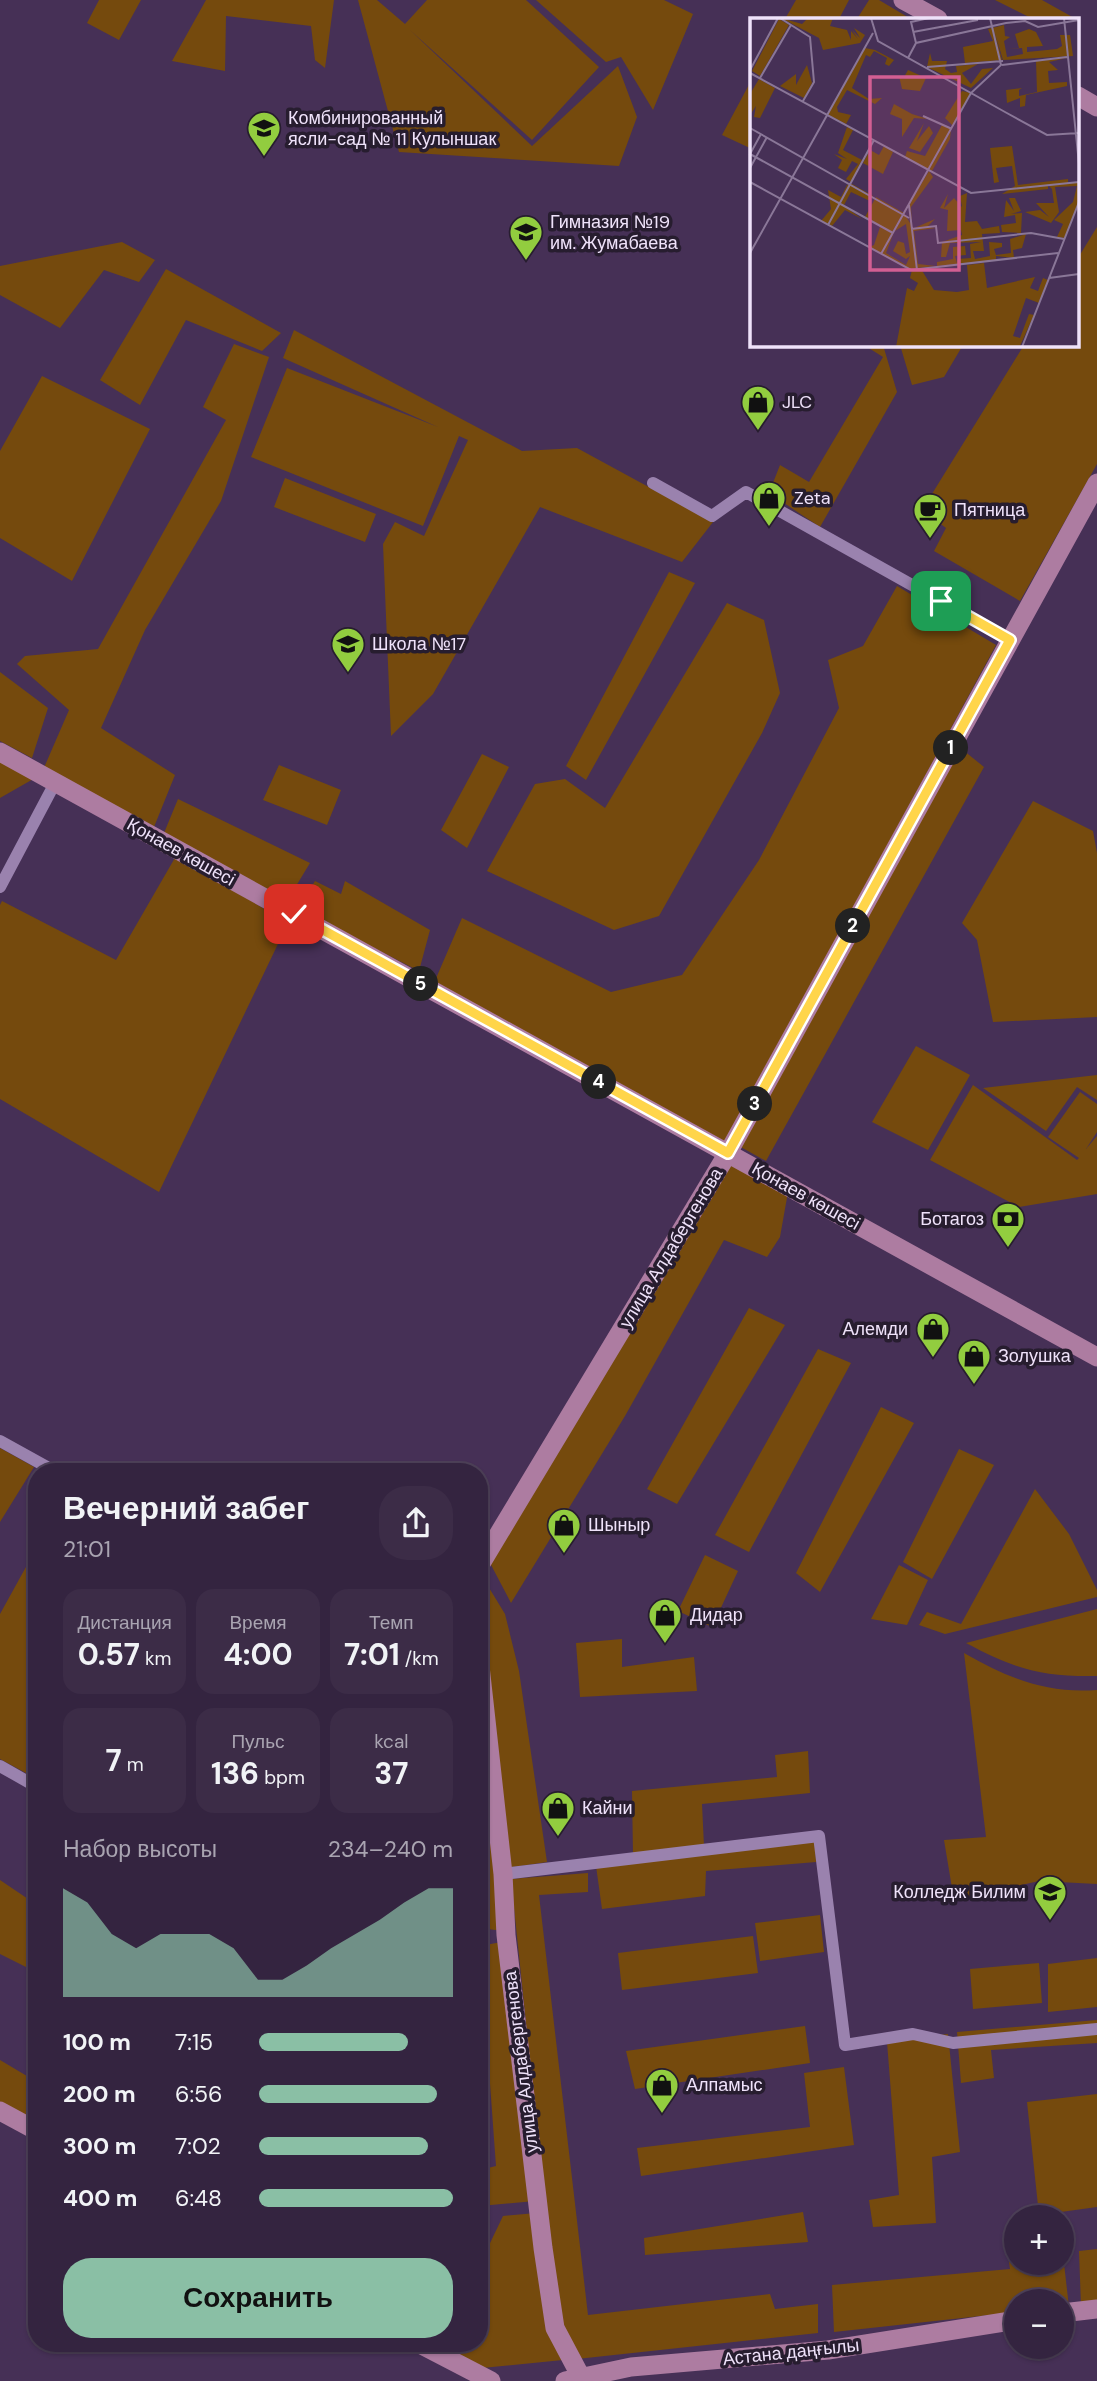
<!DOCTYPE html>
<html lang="ru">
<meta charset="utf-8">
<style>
:root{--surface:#342440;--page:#3c2c47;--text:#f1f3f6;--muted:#a9a4b1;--line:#4e4159;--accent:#8abfa5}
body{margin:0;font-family:"DM Sans",sans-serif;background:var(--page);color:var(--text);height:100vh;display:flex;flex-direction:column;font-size:26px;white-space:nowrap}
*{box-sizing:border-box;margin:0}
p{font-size:23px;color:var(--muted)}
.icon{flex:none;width:38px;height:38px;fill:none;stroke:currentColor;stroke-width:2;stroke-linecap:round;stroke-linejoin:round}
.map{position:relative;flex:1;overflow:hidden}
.drawer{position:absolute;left:28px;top:1463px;width:460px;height:889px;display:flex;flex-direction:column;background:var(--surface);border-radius:28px;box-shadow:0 2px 5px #0004,0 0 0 2px var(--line)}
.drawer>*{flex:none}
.tools{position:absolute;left:1004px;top:2205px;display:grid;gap:14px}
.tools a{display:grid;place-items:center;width:70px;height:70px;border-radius:50%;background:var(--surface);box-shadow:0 2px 5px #0004,0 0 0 2px var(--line);font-size:35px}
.pin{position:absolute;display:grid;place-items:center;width:60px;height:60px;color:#fff;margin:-30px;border-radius:14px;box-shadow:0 4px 10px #0006}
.km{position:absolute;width:35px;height:35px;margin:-18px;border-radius:50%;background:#222;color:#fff;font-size:19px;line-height:35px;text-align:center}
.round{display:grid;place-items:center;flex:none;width:74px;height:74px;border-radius:28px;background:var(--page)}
.head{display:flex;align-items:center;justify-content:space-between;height:119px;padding:0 35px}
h1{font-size:32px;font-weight:700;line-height:52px}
.metrics{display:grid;grid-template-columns:repeat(3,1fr);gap:10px;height:119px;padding:7px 35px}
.metrics div{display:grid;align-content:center;border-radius:18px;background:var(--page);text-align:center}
.metrics b{font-size:30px;font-weight:700}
.metrics small{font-size:19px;font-weight:400}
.metrics p{font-size:19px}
.chart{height:196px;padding:14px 35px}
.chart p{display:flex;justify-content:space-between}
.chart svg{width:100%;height:126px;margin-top:7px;fill:var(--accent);opacity:.7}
.action{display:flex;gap:14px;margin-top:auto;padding:14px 35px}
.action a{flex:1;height:80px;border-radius:28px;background:var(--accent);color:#111;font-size:28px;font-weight:700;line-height:80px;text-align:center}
ul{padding:0 35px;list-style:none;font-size:23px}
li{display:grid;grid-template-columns:112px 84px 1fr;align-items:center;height:52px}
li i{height:18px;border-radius:9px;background:var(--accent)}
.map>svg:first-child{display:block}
</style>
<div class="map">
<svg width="1097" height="2381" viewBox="0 0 1097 2381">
<rect width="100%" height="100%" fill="#463056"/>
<path fill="#754a0d" d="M 99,0 L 141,0 L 119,40 L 87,23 Z
M 206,0 L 334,0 L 325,68 L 315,60 L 311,26 L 226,16 L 225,71 L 172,61 Z
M 358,0 L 377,0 L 405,24 L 427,0 L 526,0 L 599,67 L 532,140 L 410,30 L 532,146 L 618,66 L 637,117 L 619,166 L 399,152 Z
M 536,0 L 664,0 L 693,14 L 653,110 L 621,57 L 606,62 Z
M 796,0 L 849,0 L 839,19 L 785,19 Z
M 869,0 L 879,0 L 911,19 L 857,19 Z
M 995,0 L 1042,0 L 1076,19 L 1033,19 Z
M 752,79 L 752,149 L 722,135 Z
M 1097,227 L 1097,464 L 1020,601 L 934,551 L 946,528 L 922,510 L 1024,345 L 1078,345 L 1078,258 Z
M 122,242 L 155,260 L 139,282 L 104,270 L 60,328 L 0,295 L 0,266 Z
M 166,269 L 281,333 L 262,351 L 186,320 L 140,405 L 100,380 Z
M 294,330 L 522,451 L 577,448 L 713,522 L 682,562 L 540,507 L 433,694 L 391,736 L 383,544 L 395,522 L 424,536 L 468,440 L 459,436 L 423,526 L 251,457 L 287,368 L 438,427 L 283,358 Z
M 234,344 L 269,357 L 221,501 L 145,630 L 101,728 L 175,775 L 154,827 L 43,770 L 69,710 L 17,664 L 25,656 L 98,649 L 226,420 L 203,407 Z
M 864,345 L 883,345 L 897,392 L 820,527 L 769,493 L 780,465 L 809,482 L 883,357 Z
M 900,345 L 963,345 L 944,377 L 912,385 Z
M 42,376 L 150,429 L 72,581 L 0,538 L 0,451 Z
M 285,478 L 376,514 L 365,542 L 274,507 Z
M 669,572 L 695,583 L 586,780 L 566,766 Z
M 897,586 L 996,645 L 726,1143 L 434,983 L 462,918 L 611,992 L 682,975 L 759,860 L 839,708 L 828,660 L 863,646 Z
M 727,603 L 764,620 L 780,693 L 762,733 L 659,916 L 614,930 L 487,871 L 535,784 L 565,779 L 605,808 Z
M 0,672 L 48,708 L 32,758 L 0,741 Z
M 958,746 L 984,767 L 766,1161 L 739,1146 Z
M 482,754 L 509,767 L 467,848 L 441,830 Z
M 0,759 L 35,778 L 0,798 Z
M 279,765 L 341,790 L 327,825 L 263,800 Z
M 178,799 L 310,863 L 287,901 L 164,833 Z
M 1033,801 L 1093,831 L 1097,853 L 1097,1017 L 993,1022 L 977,940 L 962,923 Z
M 176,856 L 288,923 L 159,1192 L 0,1099 L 0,905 L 2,901 L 116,960 Z
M 315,881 L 341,894 L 345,881 L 430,930 L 419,971 L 298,909 Z
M 916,1046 L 970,1075 L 928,1150 L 872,1122 Z
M 1097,1075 L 1097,1100 L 1077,1087 L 1046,1131 L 983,1088 Z
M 973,1085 L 1077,1160 L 1079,1158 L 1048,1137 L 1080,1092 L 1097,1104 L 1097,1132 L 1086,1149 L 1097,1136 L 1097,1194 L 1019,1207 L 930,1160 Z
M 731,1163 L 788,1192 L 780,1237 L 767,1257 L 724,1240 L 625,1416 L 511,1603 L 490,1563 Z
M 749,1308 L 785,1325 L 677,1504 L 647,1489 Z
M 818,1349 L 851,1363 L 749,1552 L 715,1535 Z
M 881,1407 L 914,1423 L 820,1592 L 796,1573 Z
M 0,1448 L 34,1467 L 0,1522 Z
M 959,1449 L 994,1465 L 932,1579 L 903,1562 Z
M 1035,1489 L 1069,1534 L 1097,1590 L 1097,1597 L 945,1634 L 919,1625 L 927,1612 L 961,1624 Z
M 37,1547 L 37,1779 L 0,1759 L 0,1614 Z
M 705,1555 L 738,1571 L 712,1627 L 678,1611 Z
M 899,1565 L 928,1580 L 907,1625 L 871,1619 Z
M 480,1573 L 505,1614 L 519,1671 L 547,1862 L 507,1868 Z
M 1097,1609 L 1097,1676 C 1041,1677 1015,1669 966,1643 Z
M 622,1639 L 622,1667 L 694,1657 L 697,1691 L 580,1697 L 576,1643 Z
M 964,1653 C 1007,1678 1047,1694 1097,1690 L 1097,1884 L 1039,1881 L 954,1900 L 944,1840 L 986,1837 Z
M 480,1737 L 503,1931 L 480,1928 Z
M 808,1751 L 810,1793 L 702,1804 L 704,1846 L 633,1855 L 632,1791 L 777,1777 L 775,1755 Z
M 815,1841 L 816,1862 L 706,1871 L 705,1896 L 602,1909 L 596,1866 Z
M 588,1873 L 588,1892 L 539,1895 L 588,2315 L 770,2294 L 775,2309 L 818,2304 L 818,2333 L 577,2359 L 558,2328 L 511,1879 Z
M 0,1880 L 37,1905 L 37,1949 L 26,1967 L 0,1954 Z
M 820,1915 L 824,1952 L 760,1961 L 755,1923 Z
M 753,1936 L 758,1973 L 622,1990 L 618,1953 Z
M 507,1941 L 535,2201 L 480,2206 L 480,2170 L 496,2166 L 480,1946 Z
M 1097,1958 L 1097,2007 L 1048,2012 L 1048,1964 Z
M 1039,1963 L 1042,2003 L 973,2009 L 970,1969 Z
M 1097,2020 L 1097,2043 L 991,2050 L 994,2078 L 961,2083 L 957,2032 Z
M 805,2026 L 810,2063 L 635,2089 L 626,2051 Z
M 948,2034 L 960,2152 L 932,2157 L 936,2223 L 873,2227 L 869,2200 L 899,2195 L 887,2042 Z
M 0,2060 L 37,2082 L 37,2122 L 0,2102 Z
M 844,2067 L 854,2145 L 641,2176 L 637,2148 L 810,2127 L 804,2073 Z
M 1097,2094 L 1097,2207 L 1039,2215 L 1027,2102 Z
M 803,2212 L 808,2242 L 645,2255 L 644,2238 Z
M 536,2213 L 563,2360 L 472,2369 L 427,2343 L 480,2343 L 480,2264 L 503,2216 Z
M 1017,2246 L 1017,2263 L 1062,2263 L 1062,2246 L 1069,2307 L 1062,2308 L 1062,2301 L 1017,2301 L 1017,2312 L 834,2332 L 832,2285 L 1010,2269 L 1007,2248 Z
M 1097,2249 L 1097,2304 L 1081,2306 L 1079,2251 Z"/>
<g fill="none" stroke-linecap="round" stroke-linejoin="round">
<path stroke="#9a82ae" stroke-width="12" d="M 653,483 L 712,516 L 746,492 L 1010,640
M 0,887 L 55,783
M 0,1441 L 56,1472
M 0,1766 L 37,1787
M 503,1874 L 819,1836 L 845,2045 L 913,2034 L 953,2043 L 1097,2029"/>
<path stroke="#ad7ca1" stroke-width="19" d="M 903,0 L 938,19
M 1078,96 L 1097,107
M 0,752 L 1097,1357
M 480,1565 L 728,1153 L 1097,483
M 480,1666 L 503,1874 L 506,1935 L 543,2248 L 555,2328 L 582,2379
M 0,2111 L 37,2131
M 1062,2313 L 1097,2309
M 418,2343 L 491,2381
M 565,2381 L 631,2367 L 828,2350 L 1017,2320"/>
</g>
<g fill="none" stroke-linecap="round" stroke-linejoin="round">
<defs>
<path id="route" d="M 294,914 L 728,1153 L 1010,640 L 941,601"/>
</defs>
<use href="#route" stroke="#fff" stroke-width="14"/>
<use href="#route" stroke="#ffd54a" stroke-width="9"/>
</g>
<defs>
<symbol id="school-pin" viewBox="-11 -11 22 30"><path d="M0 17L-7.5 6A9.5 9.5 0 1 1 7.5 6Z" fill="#92cd3f" stroke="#271d2f"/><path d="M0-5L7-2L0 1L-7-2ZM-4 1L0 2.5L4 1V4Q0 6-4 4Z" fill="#111"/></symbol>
<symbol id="shop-pin" viewBox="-11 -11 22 30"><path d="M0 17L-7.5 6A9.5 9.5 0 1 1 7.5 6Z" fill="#92cd3f" stroke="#271d2f"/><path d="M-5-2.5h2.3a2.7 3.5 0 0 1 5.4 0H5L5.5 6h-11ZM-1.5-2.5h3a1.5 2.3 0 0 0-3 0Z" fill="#111"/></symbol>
<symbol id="cafe-pin" viewBox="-11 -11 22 30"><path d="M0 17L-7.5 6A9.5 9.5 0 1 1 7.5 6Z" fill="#92cd3f" stroke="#271d2f"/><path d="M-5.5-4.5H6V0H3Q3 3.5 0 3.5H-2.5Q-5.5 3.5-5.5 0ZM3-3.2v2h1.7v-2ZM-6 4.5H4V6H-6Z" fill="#111"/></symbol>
<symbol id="bank-pin" viewBox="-11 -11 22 30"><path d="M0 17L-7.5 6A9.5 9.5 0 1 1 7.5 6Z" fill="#92cd3f" stroke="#271d2f"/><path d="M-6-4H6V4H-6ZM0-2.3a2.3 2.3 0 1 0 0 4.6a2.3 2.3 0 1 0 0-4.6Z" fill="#111"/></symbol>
<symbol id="university-pin" viewBox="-11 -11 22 30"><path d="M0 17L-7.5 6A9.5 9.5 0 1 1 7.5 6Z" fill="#92cd3f" stroke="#271d2f"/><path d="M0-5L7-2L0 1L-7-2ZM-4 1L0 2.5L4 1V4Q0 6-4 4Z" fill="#111"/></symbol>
</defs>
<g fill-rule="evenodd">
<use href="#school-pin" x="245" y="109" width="38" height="52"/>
<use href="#school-pin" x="507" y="213" width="38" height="52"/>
<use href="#shop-pin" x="739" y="383" width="38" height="52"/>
<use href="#shop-pin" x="750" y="479" width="38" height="52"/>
<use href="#cafe-pin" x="911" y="491" width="38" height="52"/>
<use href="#school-pin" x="329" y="625" width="38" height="52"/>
<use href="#bank-pin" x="989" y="1200" width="38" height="52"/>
<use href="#shop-pin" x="914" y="1310" width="38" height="52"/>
<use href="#shop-pin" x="955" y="1337" width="38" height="52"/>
<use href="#shop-pin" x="545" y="1506" width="38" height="52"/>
<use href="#shop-pin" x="646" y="1596" width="38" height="52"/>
<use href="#shop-pin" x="539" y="1789" width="38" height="52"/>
<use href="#university-pin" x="1031" y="1873" width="38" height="52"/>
<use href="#shop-pin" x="643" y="2066" width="38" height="52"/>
</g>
<g text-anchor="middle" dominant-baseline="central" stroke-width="7" stroke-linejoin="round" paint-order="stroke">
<g font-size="18" fill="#efe2fa" stroke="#271d2f" text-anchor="start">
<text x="288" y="118">Комбинированный<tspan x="288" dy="21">ясли-сад № 11 Кулыншак</tspan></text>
<text x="550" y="222">Гимназия №19<tspan x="550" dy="21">им. Жумабаева</tspan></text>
<text x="782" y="402">JLC</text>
<text x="794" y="498">Zeta</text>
<text x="954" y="510">Пятница</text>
<text x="372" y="644">Школа №17</text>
<text x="984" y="1219" text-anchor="end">Ботагоз</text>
<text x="908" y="1329" text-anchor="end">Алемди</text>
<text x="998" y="1356">Золушка</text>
<text x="588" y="1525">Шыныр</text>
<text x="690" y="1615">Дидар</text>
<text x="582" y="1808">Кайни</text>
<text x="1026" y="1892" text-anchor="end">Колледж Билим</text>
<text x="686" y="2085">Алпамыс</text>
</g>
<g font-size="18" fill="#efe2fa" stroke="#271d2f">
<text transform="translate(181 852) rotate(29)">Қонаев көшесі</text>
<text transform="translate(806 1196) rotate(29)">Қонаев көшесі</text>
<text transform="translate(671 1248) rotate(-59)">улица Алдабергенова</text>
<text transform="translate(521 2062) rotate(-97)">улица Алдабергенова</text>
<text transform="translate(791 2352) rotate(-6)">Астана даңғылы</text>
</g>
</g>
<g transform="translate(750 18)">
<rect width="329" height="329" fill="#463056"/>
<path d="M 31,0 L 52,6 L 58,0 L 83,0 L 80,8 L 97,12 L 101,22 L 101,13 L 108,21 L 102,12 L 110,20 L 104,10 L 115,17 L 110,25 L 73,32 L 69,20 ZM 29,1 L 39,7 L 10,58 L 2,53 ZM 254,7 L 255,18 L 260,19 L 254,23 L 257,39 L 273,36 L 272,30 L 258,31 L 269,30 L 265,16 L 279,11 L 286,14 L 293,28 L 277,29 L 277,34 L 307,31 L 312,28 L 310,17 L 320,17 L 323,38 L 253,42 L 244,12 L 252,42 L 215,45 L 213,29 L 243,23 L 238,11 ZM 115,30 L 125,32 L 144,42 L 139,48 L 135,46 L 137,40 L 124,33 L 120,39 L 116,37 L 102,70 L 119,81 L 132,80 L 125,86 L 97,72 L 87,89 L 88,94 L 101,97 L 96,106 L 77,96 ZM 180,35 L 182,43 L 197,43 L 195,51 L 201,55 L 207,54 L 206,48 L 228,46 L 212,55 L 221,66 L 232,51 L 243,50 L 221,70 L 177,49 ZM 317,40 L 299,44 L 308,52 L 298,53 L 299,65 L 317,64 L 317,68 L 276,77 L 275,88 L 270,89 L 270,80 L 257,85 L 256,72 L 272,70 L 269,72 L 269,78 L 287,74 L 286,43 ZM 57,47 L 62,65 L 54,80 L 30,68 L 46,56 L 46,67 ZM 158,52 L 176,60 L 170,73 L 152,71 L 149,58 L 153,61 ZM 9,61 L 25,70 L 10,100 L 4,99 L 6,88 L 0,97 L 0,76 ZM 212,73 L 221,75 L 203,108 L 195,100 ZM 144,86 L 162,96 L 178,101 L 164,100 L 152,119 L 152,101 L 140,96 ZM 174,105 L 167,123 L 179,108 L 183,115 L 170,134 L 159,130 ZM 192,107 L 201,111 L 200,121 L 182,153 L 155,139 L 157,133 L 175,138 ZM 97,109 L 103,112 L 93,132 L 112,142 L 101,164 L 96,161 L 108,146 L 102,143 L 96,154 L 88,150 L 92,142 L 84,136 L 97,141 L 88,135 ZM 134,128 L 143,134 L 133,156 L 113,145 L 120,132 L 129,137 ZM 262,128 L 268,167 L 318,161 L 318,165 L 329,164 L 329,182 L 315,220 L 307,219 L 313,206 L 304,202 L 323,184 L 327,168 L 305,169 L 309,194 L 301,205 L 275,194 L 290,192 L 299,199 L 286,185 L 304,185 L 302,171 L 298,167 L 298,171 L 252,176 L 265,168 L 262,148 L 246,150 L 249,164 L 244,165 L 240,130 ZM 179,153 L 183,159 L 161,189 L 162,211 L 185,201 L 177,209 L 186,210 L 164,213 L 168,246 L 186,248 L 158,251 L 119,229 L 124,227 L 130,209 L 142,215 L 134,231 L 144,214 L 136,235 L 156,247 L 160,238 L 156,241 L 143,233 L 148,223 L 154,225 L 156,236 L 160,234 L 156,206 L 145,213 L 152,198 L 142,214 L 115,199 L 126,179 L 154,195 L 160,205 L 159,186 ZM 102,166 L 123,178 L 120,183 L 101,174 L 94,187 L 90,185 L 112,201 L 95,192 L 82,208 L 71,203 L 81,191 L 78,172 L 91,179 L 97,167 ZM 217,175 L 215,204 L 227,203 L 232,211 L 249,208 L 250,215 L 232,216 L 234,233 L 223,233 L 225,241 L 240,238 L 239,224 L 252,225 L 252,229 L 244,231 L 246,237 L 261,235 L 260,221 L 276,216 L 272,230 L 263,232 L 264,240 L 246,238 L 246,242 L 187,248 L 187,244 L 203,241 L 203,229 L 215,228 L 216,237 L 205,238 L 207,245 L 207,241 L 221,240 L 220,226 L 231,224 L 200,225 L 196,239 L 191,239 L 192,224 L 212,217 L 211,212 L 197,213 L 198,192 L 190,190 L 198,176 L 194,190 L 204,180 L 212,189 L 210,178 ZM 259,180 L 265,180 L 271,193 L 261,196 L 272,195 L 271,215 L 252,214 L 251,207 L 266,205 L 265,197 L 254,199 L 256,182 L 264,193 ZM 234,245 L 237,270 L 285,259 L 280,270 L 288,273 L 293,260 L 298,262 L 289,285 L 276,280 L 263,318 L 270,320 L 279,296 L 284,297 L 270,328 L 146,329 L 157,270 L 164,273 L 168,265 L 160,260 L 162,252 L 171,251 L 184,272 L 207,274 L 219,272 L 217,247 Z" fill="#754a0d"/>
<path fill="none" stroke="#8a7798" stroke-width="2" d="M 30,0 L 60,19 L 64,64 L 53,83M 121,0 L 128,23 L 255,94 L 297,117 L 329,115M 314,0 L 329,146M 163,14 L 228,2M 166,25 L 161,4 L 179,0M 158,40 L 166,25 L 256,5 L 275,3 L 288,9 L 329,2M 252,47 L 317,39M 177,49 L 253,43M 0,52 L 28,0M 0,55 L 221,175 L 329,164M 10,60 L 41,7M 173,98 L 202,111M 0,110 L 159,200M 11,116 L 0,136 L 143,215M 0,150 L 17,119M 0,164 L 161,252 L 308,235M 159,187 L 167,252M 78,207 L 124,122M 161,211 L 186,208 L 188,225 L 281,215 L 314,221M 0,235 L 123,15M 131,236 L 221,75 L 251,47 L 240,0M 299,260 L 329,256M 272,329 L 329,184"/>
<path fill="#d25f93" fill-opacity="0.15" stroke="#d25f93" stroke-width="3.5" d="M 120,59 L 209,59 L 209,252 L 120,252 Z"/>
<rect width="329" height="329" fill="none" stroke="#efe2fa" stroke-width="3.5"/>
</g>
</svg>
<div class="tools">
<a>+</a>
<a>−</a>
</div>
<div class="pin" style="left:941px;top:601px;background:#1e9e55"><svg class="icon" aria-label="arrive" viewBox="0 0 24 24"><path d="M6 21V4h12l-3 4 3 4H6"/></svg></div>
<div class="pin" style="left:294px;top:914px;background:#d93025"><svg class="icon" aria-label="check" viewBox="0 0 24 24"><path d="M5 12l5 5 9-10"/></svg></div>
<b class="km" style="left:951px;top:748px">1</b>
<b class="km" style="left:853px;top:926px">2</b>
<b class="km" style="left:755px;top:1104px">3</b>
<b class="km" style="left:599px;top:1082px">4</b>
<b class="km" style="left:421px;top:984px">5</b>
<section class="drawer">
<div class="head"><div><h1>Вечерний забег</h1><p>21:01</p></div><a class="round"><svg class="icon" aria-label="share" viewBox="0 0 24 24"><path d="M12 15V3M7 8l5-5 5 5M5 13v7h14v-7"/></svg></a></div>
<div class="metrics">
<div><p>Дистанция</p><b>0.57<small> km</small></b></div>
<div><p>Время</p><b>4:00</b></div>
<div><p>Темп</p><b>7:01<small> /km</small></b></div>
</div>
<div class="metrics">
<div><b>7<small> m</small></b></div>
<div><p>Пульс</p><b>136<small> bpm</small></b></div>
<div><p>kcal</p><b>37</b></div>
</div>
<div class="chart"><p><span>Набор высоты</span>234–240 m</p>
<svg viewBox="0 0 160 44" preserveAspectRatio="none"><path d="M0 44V6L10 11L20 22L30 27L40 22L50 22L60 22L70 27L80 38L90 38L100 33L110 27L120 22L130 17L140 11L150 6L160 6V44z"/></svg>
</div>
<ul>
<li><b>100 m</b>7:15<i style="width:77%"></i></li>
<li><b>200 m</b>6:56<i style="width:92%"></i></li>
<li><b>300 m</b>7:02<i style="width:87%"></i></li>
<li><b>400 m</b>6:48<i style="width:100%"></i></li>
</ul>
<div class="action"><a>Сохранить</a></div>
</section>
</div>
